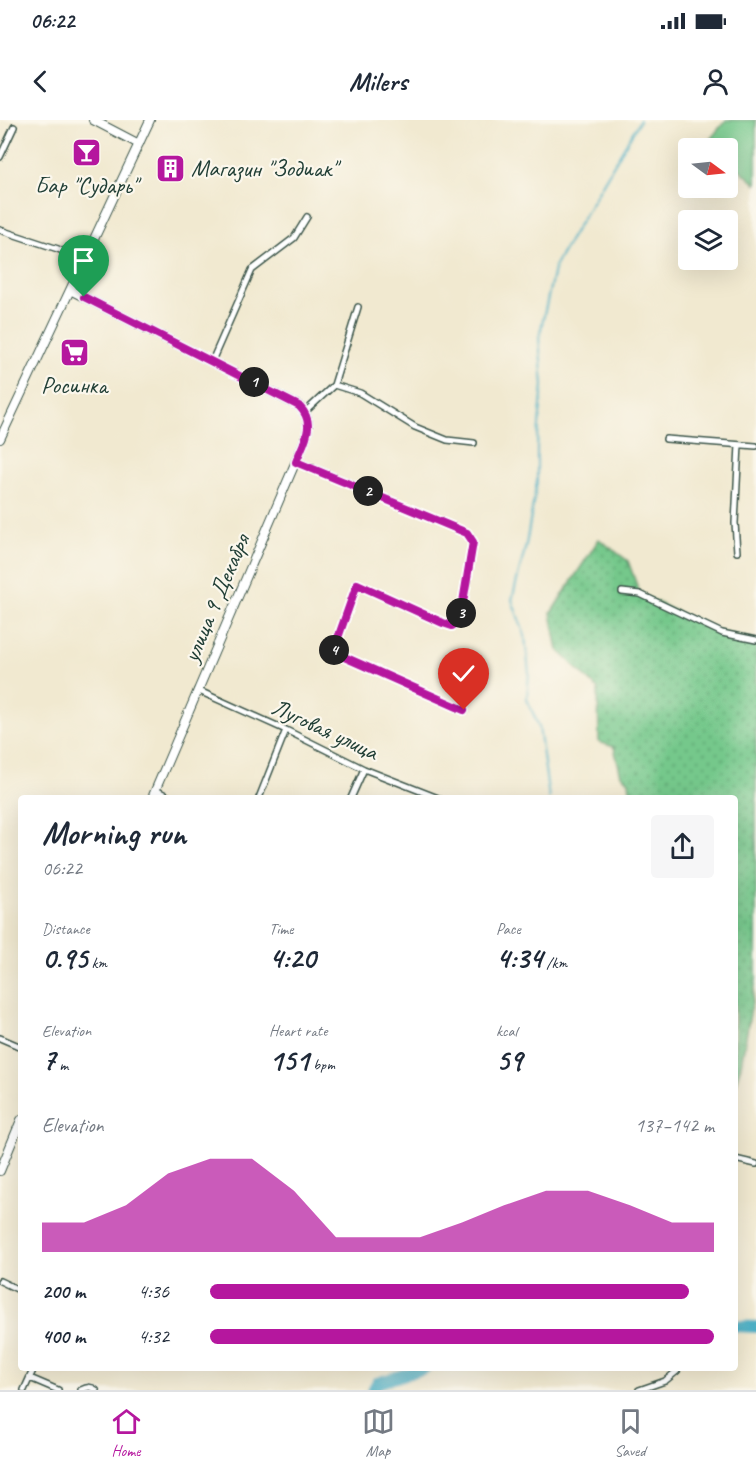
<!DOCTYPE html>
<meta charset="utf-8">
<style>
:root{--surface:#fff;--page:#f6f6f7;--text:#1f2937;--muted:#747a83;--line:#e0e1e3;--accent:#b5179e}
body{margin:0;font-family:Caveat,sans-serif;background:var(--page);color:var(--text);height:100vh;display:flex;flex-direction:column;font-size:22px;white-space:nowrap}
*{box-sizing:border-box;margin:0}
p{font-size:20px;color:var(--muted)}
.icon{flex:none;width:33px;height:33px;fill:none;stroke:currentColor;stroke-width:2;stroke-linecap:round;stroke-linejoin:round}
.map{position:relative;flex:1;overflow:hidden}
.drawer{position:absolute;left:18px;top:675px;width:720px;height:576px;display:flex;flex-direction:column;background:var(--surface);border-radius:6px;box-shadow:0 6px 24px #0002}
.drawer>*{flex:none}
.needle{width:39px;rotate:105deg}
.controls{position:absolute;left:678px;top:18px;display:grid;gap:12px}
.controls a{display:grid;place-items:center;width:60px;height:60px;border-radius:6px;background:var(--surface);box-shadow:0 6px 24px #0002;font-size:30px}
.pin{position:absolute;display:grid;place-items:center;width:51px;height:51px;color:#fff;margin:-62px -26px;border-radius:50% 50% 50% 0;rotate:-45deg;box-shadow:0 0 6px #0007}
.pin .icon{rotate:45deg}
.km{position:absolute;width:30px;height:30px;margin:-15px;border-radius:50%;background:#222;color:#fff;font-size:16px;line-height:30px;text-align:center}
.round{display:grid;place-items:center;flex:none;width:63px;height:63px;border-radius:6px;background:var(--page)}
.headline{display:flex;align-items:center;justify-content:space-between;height:102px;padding:0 24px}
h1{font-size:33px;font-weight:600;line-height:45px}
.metrics{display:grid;grid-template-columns:repeat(3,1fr);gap:9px;height:102px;padding:6px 24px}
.metrics div{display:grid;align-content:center}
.metrics b{font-size:30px;font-weight:600}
.metrics small{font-size:16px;font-weight:400}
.metrics p{font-size:16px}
.chart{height:168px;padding:12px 24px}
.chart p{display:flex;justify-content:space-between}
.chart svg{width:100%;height:108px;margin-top:6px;fill:var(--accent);opacity:.7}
ul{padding:0 24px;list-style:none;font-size:20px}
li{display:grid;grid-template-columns:96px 72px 1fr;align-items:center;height:45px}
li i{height:15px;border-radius:8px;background:var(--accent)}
.status{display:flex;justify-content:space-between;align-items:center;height:42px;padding:0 30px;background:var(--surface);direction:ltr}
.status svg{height:16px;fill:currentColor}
header{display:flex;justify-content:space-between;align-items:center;height:78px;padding:0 24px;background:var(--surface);font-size:27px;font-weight:600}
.menu{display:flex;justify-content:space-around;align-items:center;height:84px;border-top:2px solid var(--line);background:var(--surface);font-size:16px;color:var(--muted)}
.menu a{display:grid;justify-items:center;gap:3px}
.menu .active{color:var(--accent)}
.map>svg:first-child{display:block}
</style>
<div class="status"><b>06:22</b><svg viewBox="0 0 49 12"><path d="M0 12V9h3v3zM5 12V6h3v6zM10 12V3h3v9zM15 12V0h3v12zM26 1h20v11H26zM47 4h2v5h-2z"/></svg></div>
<header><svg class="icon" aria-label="back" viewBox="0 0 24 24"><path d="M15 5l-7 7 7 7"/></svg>Milers<svg class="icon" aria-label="person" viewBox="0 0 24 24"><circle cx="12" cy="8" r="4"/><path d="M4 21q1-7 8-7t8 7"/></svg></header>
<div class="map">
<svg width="756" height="1270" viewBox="0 0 756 1270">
<defs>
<pattern id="garden-dots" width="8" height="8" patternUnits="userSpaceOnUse" patternTransform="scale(1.5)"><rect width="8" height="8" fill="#75c88b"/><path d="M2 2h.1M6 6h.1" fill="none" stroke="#5fa472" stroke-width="1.8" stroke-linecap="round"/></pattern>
</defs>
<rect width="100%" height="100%" fill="#fbf7ec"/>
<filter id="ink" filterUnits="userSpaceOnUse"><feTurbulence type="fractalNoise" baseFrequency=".0167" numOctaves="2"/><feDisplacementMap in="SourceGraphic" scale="12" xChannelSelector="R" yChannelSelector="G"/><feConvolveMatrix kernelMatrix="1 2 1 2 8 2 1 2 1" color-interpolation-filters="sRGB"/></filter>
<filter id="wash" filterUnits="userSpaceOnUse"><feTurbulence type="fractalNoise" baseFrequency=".008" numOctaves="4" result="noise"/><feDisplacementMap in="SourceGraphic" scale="24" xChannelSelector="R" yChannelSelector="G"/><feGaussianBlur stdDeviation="1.35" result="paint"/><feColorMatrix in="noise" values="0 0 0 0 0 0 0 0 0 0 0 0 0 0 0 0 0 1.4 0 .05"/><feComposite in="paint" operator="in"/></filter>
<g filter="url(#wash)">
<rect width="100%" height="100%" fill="#f1e9d0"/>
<path fill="#75c88b" stroke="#4a8260" stroke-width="1.5" d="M 726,0 L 756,0 L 756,64 L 728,39 L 728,28 L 715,28 L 708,22 Z"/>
<path fill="url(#garden-dots)" stroke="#4a8260" stroke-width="1.5" d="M 599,419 L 628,441 L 640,474 L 714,510 L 756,520 L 756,860 L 741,945 L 735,965 L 735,678 L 631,678 L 629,661 L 621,655 L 614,627 L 599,622 L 598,569 L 558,530 L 551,493 Z"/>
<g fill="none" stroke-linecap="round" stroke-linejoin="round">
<path stroke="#46aec5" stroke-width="2" d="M 549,678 L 539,607 L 527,579 L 529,553 L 525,516 L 512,480 L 526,425 L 537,361 L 537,326 L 543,265 L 539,218 L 555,145 L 640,0"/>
<path stroke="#46aec5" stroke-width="12" d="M 735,1206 L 756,1207
M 373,1270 L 377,1263 L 425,1248"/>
</g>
</g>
<g filter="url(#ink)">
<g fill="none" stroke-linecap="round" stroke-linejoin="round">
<defs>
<path id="street" d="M 0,37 L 14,7
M 0,110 L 58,129 L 83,141
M 212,241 L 252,150 L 294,118 L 307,97
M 334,265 L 360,273 L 415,307 L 447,320 L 474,323
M 305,292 L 334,265 L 358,187
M 666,319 L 756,326
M 296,341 L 467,413 L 473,422 L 460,500 L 452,506 L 443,503 L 357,464 L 333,532 L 464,590
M 737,432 L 735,403 L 739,325
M 622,472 L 640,474 L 722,513 L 756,520
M 197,570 L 286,610 L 364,649 L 438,678
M 156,670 L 171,678
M 259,678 L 286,610
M 351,678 L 364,649
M 0,918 L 21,927
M 735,1039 L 756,1044
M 0,1161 L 21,1171
M 30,1258 L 58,1270
M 24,1270 L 34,1248
M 81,1270 C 87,1267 91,1266 96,1270
M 639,1270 L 665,1261 L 677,1251"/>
<path id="secondary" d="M 93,0 L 139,24
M 70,170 L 299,286 C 317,304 304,321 296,341 L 152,678
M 0,319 L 150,0
M 0,1051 L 21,1000"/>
</defs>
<use href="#street" stroke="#3e574b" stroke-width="8"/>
<use href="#secondary" stroke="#3e574b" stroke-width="10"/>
<use href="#street" stroke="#fff" stroke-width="5"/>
<use href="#secondary" stroke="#fff" stroke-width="8"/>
</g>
</g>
<g fill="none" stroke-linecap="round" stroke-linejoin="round" filter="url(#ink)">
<defs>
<path id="route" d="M 84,177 L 299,286 C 317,304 304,321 296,342 L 467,413 L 473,422 L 460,500 L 452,506 L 443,503 L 357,464 L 333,532 L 464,590"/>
</defs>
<use href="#route" stroke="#fff" stroke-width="12"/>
<use href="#route" stroke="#b5179e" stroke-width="8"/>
</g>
<defs>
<symbol id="bar-square" viewBox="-11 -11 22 22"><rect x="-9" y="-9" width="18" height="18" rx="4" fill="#b5179e" stroke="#fbf7ec"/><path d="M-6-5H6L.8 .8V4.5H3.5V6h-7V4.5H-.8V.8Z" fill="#fff"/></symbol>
<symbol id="building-square" viewBox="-11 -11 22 22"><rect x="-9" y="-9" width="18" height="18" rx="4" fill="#b5179e" stroke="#fbf7ec"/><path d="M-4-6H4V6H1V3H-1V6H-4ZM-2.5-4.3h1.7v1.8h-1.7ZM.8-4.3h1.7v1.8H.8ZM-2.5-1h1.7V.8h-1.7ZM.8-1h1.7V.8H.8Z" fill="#fff"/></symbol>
<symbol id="supermarket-square" viewBox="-11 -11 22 22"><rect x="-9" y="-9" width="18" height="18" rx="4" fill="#b5179e" stroke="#fbf7ec"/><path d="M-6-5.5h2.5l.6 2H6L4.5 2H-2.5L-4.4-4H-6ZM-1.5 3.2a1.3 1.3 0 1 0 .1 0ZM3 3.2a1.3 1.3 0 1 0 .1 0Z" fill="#fff"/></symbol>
</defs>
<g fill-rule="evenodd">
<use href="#bar-square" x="70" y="16" width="33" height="33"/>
<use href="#building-square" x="154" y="32" width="33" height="33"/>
<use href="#supermarket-square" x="58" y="216" width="33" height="33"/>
</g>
<g text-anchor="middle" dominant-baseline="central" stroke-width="4.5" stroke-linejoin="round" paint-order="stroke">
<g font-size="24" fill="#1f3d34" stroke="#fbf7ec">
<text x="191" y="48" text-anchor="start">Магазин "Зодиак"</text>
<text x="86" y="65">Бар "Сударь"</text>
<text x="74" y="265">Росинка</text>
</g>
<g font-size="24" fill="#1f3d34" stroke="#fbf7ec">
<text transform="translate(216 478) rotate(-67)">улица 9 Декабря</text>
<text transform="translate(325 609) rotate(25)">Луговая улица</text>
</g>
</g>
</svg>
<div class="controls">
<a><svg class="needle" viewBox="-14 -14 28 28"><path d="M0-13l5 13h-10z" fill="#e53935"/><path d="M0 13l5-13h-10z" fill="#747a83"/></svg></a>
<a><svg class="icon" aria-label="layers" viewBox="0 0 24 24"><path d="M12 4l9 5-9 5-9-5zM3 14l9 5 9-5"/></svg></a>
</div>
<div class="pin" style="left:84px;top:177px;background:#1e9e55"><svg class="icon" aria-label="arrive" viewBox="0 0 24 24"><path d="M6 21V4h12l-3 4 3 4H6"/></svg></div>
<div class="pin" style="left:464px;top:590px;background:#d93025"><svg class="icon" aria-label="check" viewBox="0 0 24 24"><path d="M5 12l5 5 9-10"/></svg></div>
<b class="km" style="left:254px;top:262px">1</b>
<b class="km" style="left:368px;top:371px">2</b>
<b class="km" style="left:461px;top:493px">3</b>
<b class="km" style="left:334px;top:530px">4</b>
<section class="drawer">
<div class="headline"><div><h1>Morning run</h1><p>06:22</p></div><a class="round"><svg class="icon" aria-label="share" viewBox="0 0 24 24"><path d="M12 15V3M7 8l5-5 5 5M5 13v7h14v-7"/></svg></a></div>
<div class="metrics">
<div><p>Distance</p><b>0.95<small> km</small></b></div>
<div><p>Time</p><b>4:20</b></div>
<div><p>Pace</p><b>4:34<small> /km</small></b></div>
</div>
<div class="metrics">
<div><p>Elevation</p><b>7<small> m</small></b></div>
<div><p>Heart rate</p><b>151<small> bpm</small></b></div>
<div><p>kcal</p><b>59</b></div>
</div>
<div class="chart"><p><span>Elevation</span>137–142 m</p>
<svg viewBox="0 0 160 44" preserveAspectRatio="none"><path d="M0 44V32L10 32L20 25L30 12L40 6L50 6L60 19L70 38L80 38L90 38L100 32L110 25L120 19L130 19L140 25L150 32L160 32V44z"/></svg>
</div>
<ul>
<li><b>200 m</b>4:36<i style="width:95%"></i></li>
<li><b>400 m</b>4:32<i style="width:100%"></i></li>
</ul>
</section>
</div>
<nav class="menu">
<a class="active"><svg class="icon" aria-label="home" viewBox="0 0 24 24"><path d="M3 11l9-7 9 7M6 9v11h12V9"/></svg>Home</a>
<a><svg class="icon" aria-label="map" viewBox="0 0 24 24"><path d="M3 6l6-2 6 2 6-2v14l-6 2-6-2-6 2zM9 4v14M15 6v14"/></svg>Map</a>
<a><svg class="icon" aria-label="saved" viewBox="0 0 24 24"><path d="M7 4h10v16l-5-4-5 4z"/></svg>Saved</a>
</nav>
